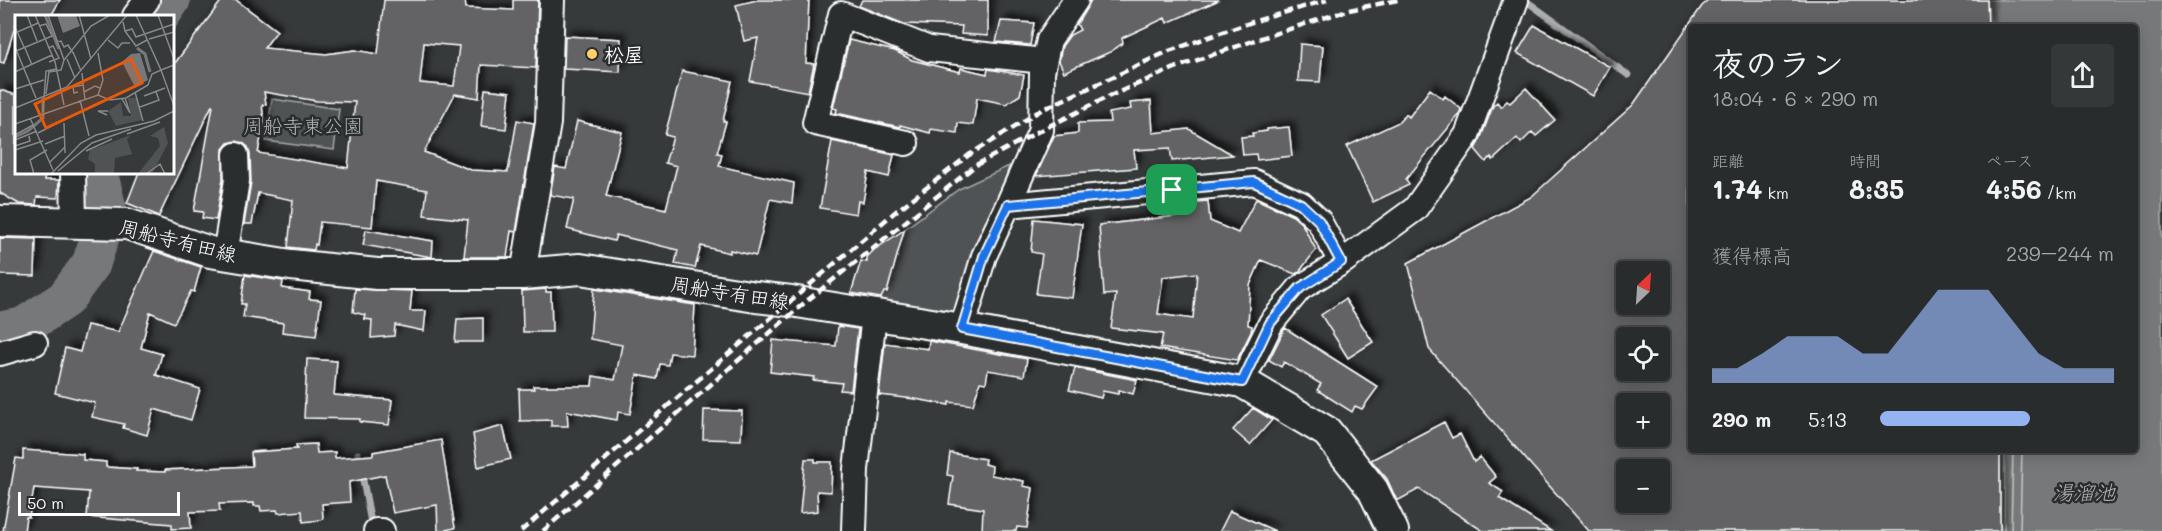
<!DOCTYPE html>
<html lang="ja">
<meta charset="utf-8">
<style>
:root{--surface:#292c2c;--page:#353838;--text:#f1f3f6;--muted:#a5a7a9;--line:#454848;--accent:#95b2f1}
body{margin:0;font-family:Mali,"Klee One",sans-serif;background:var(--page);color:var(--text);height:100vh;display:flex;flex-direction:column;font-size:22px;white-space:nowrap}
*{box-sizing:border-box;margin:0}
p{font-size:20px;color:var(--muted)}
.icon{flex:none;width:33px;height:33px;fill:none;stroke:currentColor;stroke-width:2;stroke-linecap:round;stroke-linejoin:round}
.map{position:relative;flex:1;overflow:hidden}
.panel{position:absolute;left:1688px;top:24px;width:450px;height:429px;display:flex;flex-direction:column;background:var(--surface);border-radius:6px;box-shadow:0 3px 15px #0003,0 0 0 2px var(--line)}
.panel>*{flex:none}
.needle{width:39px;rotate:25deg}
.controls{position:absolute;left:1616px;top:261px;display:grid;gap:12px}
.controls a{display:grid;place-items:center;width:54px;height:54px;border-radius:6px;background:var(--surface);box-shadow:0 3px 15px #0003,0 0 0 2px var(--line);font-size:30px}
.scale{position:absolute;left:18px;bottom:15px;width:162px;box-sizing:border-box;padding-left:6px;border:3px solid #fff;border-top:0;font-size:16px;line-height:21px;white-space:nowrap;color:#fff;-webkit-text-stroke:4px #2a2d2e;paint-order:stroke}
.pin{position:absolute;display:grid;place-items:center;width:51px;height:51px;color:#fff;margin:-26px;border-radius:12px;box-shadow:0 3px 9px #0006}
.round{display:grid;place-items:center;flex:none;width:63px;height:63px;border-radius:6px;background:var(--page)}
.overview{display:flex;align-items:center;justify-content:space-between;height:102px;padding:0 24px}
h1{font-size:33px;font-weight:700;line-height:45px}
.figures{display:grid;grid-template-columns:repeat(3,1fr);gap:9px;height:102px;padding:6px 24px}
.figures div{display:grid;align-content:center}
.figures b{font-size:26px;font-weight:700}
.figures small{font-size:16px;font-weight:400}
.figures p{font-size:16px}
.chart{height:168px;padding:12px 24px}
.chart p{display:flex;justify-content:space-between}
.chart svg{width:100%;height:108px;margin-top:6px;fill:var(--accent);opacity:.7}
ul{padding:0 24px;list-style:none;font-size:20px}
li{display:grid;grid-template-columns:96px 72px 1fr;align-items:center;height:45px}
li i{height:15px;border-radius:8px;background:var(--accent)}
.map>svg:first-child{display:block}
</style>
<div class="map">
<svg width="2162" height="531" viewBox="0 0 2162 531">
<defs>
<filter id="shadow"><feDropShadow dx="5.5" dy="-5.5" stdDeviation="3" flood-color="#0009"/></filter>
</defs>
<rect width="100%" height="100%" fill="#373a3b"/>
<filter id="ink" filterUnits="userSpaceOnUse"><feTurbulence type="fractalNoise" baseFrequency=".0167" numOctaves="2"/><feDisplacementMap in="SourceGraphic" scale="12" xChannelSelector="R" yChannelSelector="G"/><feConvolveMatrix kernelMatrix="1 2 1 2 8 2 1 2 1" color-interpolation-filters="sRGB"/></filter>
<g filter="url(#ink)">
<path fill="#505354" stroke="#a8a9aa" stroke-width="1.5" d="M 272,99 L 339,109 L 334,150 L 266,141 Z
M 1009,166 L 973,298 L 962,329 L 874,316 L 906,228 L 959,189 Z"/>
<path fill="#767879" stroke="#adaeaf" stroke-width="1.5" d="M 1988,0 L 2162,0 L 2162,531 L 1998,531 L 1999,450 L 2134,450 L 2134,27 L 1991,27 Z"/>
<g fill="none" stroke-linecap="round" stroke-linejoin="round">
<path stroke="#c8c9c9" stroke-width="1.5" d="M 2004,531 L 2005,450
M 2011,531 L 2013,450
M 2020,531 L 2022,450"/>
<path stroke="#adaeaf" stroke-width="7" d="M 1525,0 L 1628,75
M 358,454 L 372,528"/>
<path stroke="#767879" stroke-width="39" d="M 160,16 L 171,0
M 0,331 L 23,327 L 65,299 L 91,264 L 108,212 L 98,172"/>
</g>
<path fill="#636465" stroke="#fff" stroke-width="1.5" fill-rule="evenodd" filter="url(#shadow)" d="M 0,0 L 60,0 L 51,16 L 16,16 L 16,23 L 4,63 L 0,62 Z
M 222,0 L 236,0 L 277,31 L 264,48 L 326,54 L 355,50 L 378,54 L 384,0 L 465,0 L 466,8 L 513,10 L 513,0 L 538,0 L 536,68 L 481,65 L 479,98 L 455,94 L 424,152 L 471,170 L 508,172 L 517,120 L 534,123 L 516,232 L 511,231 L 507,257 L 464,257 L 468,220 L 424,215 L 427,190 L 376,181 L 372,227 L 320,222 L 317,245 L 315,244 L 314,250 L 288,247 L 293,200 L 258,193 L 252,224 L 244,224 L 251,182 L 250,154 L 248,147 L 243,143 L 236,141 L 228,143 L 223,149 L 223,179 L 216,220 L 202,218 L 203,212 L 194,211 L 213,106 L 212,105 L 159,216 L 127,203 L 139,172 L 172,172 L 172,67 ZM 424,43 L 459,46 L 454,86 L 420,83 ZM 264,92 L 317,101 L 355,102 L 348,168 L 258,153 L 264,121 L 262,105 L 266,104 Z
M 757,0 L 809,0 L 806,63 L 814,64 L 808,92 L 750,81 L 758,38 L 744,41 L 736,5 Z
M 862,0 L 988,0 L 988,36 L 961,34 L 962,26 L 904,24 L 859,6 Z
M 1091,0 L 1219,0 L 1167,23 L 1165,18 L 1122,38 L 1123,43 L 1110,52 L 1064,72 L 1059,61 L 1062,46 L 1070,35 L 1080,30 L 1077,24 Z
M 1709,0 L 1987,0 L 1988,27 L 1690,27 L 1690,450 L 2000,450 L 2000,531 L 1589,531 L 1429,349 L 1408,263 L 1531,197 L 1633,105 L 1702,6 ZM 1626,272 L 1659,272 L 1659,304 L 1626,304 ZM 1626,338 L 1659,338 L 1659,370 L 1626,370 ZM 1626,404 L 1659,404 L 1659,436 L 1626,436 ZM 1626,470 L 1659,470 L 1659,502 L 1626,502 Z
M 1001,21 L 1034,23 L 1030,45 L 996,42 Z
M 1534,25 L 1610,67 L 1593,96 L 1517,53 Z
M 565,36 L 621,39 L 620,72 L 564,69 Z
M 849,40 L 895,51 L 912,60 L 960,72 L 961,68 L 987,74 L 988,69 L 1024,75 L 1020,95 L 1006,104 L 977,98 L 973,125 L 958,123 L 957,133 L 931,129 L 930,133 L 900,125 L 900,127 L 836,113 L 837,109 L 833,108 Z
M 1300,44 L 1323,46 L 1320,82 L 1298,81 Z
M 682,71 L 732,81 L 723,121 L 726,122 L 717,153 L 722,154 L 719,166 L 794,183 L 792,203 L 770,199 L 756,256 L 730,250 L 730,253 L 701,246 L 695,268 L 675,264 L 678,250 L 616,235 L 614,241 L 567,229 L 574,199 L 550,195 L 555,167 L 566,169 L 577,121 L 622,132 L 606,196 L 666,209 L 677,166 L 665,163 L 673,137 L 665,135 Z
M 1526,88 L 1555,120 L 1536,136 L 1532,132 L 1521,143 L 1517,138 L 1493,160 L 1491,157 L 1486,162 L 1475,149 L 1480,140 L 1493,106 L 1497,102 L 1501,107 L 1507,101 L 1510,103 Z
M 485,89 L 510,92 L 506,129 L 481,126 Z
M 1430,89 L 1443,99 L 1445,96 L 1461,109 L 1459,115 L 1406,179 L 1409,185 L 1373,202 L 1347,146 L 1399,122 L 1406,114 L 1409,117 Z
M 0,90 L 16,95 L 16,172 L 45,172 L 44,180 L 59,180 L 58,198 L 37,197 L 36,205 L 19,204 L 0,193 Z
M 1151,101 L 1153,133 L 1189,129 L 1233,155 L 1172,161 L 1170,148 L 1134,150 L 1136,168 L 1036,176 L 1054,136 L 1078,133 L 1078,123 L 1110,122 L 1109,113 L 1131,109 L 1130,103 Z
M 1289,127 L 1292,156 L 1257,160 L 1256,154 L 1243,155 L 1241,137 L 1253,136 L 1252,133 L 1267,131 L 1267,129 Z
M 832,141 L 894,155 L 889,177 L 868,172 L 863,202 L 858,201 L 856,214 L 820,208 Z
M 1256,199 L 1293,216 L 1302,224 L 1316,250 L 1299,272 L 1295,274 L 1261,260 L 1250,285 L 1248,325 L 1252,326 L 1251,332 L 1237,360 L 1160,348 L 1163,334 L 1111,328 L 1116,294 L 1104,295 L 1099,225 L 1176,216 L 1175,204 L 1208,201 L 1210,221 L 1238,233 ZM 1197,273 L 1193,319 L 1158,314 L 1163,277 Z
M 1034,219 L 1082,224 L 1072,298 L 1036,294 L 1042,254 L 1031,252 Z
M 366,230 L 433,241 L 432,257 L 363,245 Z
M 904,230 L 887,292 L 884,292 L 881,298 L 851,293 L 861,261 L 867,262 L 867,257 L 874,250 Z
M 0,238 L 36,239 L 35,276 L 0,275 Z
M 154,251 L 201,267 L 194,292 L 191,291 L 174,323 L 150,312 L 141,348 L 162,354 L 156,375 L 200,389 L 191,420 L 154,409 L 147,435 L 123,428 L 124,424 L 92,417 L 95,403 L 55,393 L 65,348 L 80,352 L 87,325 L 118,332 Z
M 245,275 L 283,281 L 282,288 L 310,292 L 309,299 L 321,300 L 316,336 L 282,332 L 283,323 L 243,317 L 245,304 L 241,304 Z
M 355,289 L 412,291 L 410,311 L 426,311 L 424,331 L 395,325 L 394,336 L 371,338 L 372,320 L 364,319 L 365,315 L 353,312 Z
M 546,289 L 546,292 L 551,292 L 552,332 L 523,332 L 522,291 Z
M 594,289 L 695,305 L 692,355 L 670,353 L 668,365 L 660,364 L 657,379 L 637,375 L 630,414 L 618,412 L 617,420 L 567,411 L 568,426 L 551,426 L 551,420 L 520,421 L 519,389 L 534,389 L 533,386 L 592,386 L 593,376 L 615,380 L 622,345 L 590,339 Z
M 1345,299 L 1373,342 L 1348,358 L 1321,315 Z
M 483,318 L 483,342 L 455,342 L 457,319 Z
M 838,326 L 858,329 L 851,391 L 840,390 L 842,383 L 813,380 L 814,377 L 770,372 L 773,340 L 836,346 Z
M 1285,328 L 1378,387 L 1362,409 L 1355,406 L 1352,412 L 1317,390 L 1321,384 L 1284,362 L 1281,367 L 1269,360 Z
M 929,341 L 1027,359 L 1024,376 L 988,370 L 986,383 L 980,382 L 973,405 L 949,402 L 949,405 L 915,399 L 879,395 L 885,343 L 928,349 Z
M 307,359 L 337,361 L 334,395 L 392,400 L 389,425 L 360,422 L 360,419 L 304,418 Z
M 1075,368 L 1137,380 L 1133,394 L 1119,390 L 1118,394 L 1103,391 L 1101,398 L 1069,390 Z
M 1253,408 L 1272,420 L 1250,445 L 1233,430 Z
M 704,410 L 742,411 L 741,440 L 703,439 Z
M 1444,422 L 1452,438 L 1460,434 L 1474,462 L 1480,457 L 1496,477 L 1489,483 L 1503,492 L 1499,498 L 1551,531 L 1483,531 L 1419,489 L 1397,501 L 1387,479 L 1371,460 Z
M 503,426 L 511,459 L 478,467 L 473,434 Z
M 441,440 L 455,528 L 441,531 L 438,531 L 437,505 L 393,513 L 385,475 L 349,482 L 350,502 L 322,504 L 323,518 L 321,520 L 303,522 L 302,511 L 278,513 L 277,510 L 261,511 L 260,506 L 254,506 L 254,503 L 219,504 L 220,511 L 190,512 L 191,528 L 172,529 L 172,524 L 87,517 L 89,492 L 34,488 L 29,517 L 26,517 L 24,531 L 3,531 L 16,458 L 23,459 L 23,450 L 83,454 L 83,460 L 106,462 L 106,467 L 137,469 L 136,471 L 165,472 L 165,470 L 252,466 L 251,452 L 297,449 L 296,445 L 316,444 L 317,453 L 335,452 L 335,458 L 373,455 L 373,452 Z
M 950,453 L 985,459 L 984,464 L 992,466 L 991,475 L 1024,481 L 1023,486 L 1033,488 L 1027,528 L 1017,527 L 1016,531 L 982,531 L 983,509 L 949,504 L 953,476 L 947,475 Z
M 805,459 L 815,459 L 815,462 L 832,462 L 831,492 L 817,491 L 818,511 L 800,513 Z
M 1230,511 L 1275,531 L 1220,531 Z"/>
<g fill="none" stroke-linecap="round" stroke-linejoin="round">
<defs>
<path id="minor" d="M 135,16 L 147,0
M 906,143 L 815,123 L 841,14 L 929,49 L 1044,61
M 73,172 L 74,222
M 1008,205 L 1041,130 L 1042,72 L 1049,40 L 1076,0
M 225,255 L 237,180 L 236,155
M 523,274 L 548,123 L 552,0
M 962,329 L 984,256 L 1008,205 L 1254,182 L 1301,204 L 1319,221 L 1341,262
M 0,353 L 35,343
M 1242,382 L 1271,323 L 1300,288 L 1345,260 L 1415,209 L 1467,135 L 1516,0
M 376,531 L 382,531
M 854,531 L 856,469 L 874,316"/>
<path id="major" d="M 0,221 L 127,224 L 210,252 L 291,265 L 377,274 L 523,274 L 580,269 L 756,297 L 791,301 L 962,329 L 1242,382 L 1327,432 L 1373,490 L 1393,531"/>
</defs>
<use href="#minor" stroke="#fff" stroke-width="28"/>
<use href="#major" stroke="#fff" stroke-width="34"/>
<use href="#minor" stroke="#2a2d2e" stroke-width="24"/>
<use href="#major" stroke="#2a2d2e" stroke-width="30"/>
<path stroke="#fff" stroke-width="4.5" stroke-dasharray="9 4.5" stroke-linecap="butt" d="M 521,531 L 895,212 L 969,155 L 1041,110 L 1169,51 L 1252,22 L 1327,0
M 543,531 L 803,304 L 976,165 L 1041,130 L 1112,95 L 1175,68 L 1255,40 L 1349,10 L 1398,0"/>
</g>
</g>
<g fill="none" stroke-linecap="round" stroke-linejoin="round" filter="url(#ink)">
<defs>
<path id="route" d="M 1254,182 L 1301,204 L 1319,221 L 1341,262 L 1300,288 L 1270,323 L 1242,382 L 962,329 L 984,256 L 1008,205 Z"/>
</defs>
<use href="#route" stroke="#fff" stroke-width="12"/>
<use href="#route" stroke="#1a73e8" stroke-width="8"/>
</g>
<circle fill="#ffd166" stroke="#2a2d2e" stroke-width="2" cx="592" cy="54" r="6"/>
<g text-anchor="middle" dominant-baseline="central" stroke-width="5" stroke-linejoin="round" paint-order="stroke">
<g font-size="20" font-weight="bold" fill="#fff" stroke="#2a2d2e" text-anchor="start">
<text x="604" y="54">松屋</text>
</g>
<g font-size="20" fill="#b0b2b2" stroke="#2a2d2e">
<text x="303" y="125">周船寺東公園</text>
</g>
<g font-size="20" fill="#fff" stroke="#2a2d2e">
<text transform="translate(178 240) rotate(14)">周船寺有田線</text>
<text transform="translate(730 292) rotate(9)">周船寺有田線</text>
</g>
<g font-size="21" font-style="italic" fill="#b4b5b5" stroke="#2a2d2e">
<text x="2084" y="491">湯溜池</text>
</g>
</g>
<g transform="translate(15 15)">
<rect width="159" height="159" fill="#373a3b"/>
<path d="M 113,83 L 122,83 L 127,105 L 101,111 L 93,96 L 106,87 L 108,101 L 116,101 ZM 149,112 L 153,128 L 137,159 L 123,159 L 145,131 L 143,123 L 135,121 ZM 116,120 L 112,124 L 117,139 L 100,143 L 99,159 L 80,159 L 80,149 L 73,144 L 75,135 Z" fill="#505354"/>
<path d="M 42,0 L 61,0 L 65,11 L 48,18 ZM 125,38 L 133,65 L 120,72 L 107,47 L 116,39 Z" fill="#767879"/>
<path fill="none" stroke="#767879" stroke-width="3" d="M 30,0 L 44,34M 122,33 L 130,39 L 135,57M 0,122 L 13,116 L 28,103 L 28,83"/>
<path fill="none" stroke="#878989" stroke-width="1.5" d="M 12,0 L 22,26M 20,0 L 40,47 L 49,90M 33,0 L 49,45M 64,0 L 76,44M 121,0 L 146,55 L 159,50M 143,0 L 159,44M 108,7 L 110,16 L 117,14 L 121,22 L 159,9M 0,12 L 9,32M 110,16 L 121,31 L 132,25M 0,18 L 23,8M 134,24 L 159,17M 93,25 L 103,33 L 107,28 L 115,28M 41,27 L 46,26 L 49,32 L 53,30 L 58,38M 0,32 L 21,83M 10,33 L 17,50M 33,33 L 38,31 L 44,43 L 34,47M 1,36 L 37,21 L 31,9 L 24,11M 58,37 L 66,56M 83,38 L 88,65 L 83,80M 52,44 L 60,63M 0,57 L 37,40M 67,58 L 69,77M 0,74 L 29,65M 63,77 L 59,78 L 58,72 L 68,70M 120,77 L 128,106M 31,79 L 34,57 L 46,55 L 49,45 L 76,11 L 95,0M 129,81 L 150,73M 70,84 L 69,77 L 80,71 L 85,73M 107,84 L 115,98 L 110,83M 65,85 L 74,121M 125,92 L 144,85 L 141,77M 0,93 L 52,72 L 112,0M 28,97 L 31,56 L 41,54M 92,100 L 83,96 L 93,96M 15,103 L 38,155M 49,108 L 50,138M 0,109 L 83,80 L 95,85 L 111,83 L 133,70 L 137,59 L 146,55 L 159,91M 23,118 L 48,105M 112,119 L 145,107M 0,120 L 18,110M 0,125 L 22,116M 30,129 L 50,121M 0,131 L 15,126 L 14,121M 0,135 L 28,126M 71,136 L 97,124M 35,147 L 50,132M 43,156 L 77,128 L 116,114M 19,159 L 15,145 L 32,135M 36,159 L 66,128 L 81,120 L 139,106 L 159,96M 131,159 L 145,149 L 150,159"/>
<path fill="#e8590c" fill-opacity="0.15" stroke="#e8590c" stroke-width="3" d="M 116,44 L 127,68 L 31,113 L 20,89 Z"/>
<rect width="159" height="159" fill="none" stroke="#fff" stroke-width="3"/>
</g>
</svg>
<div class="controls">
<a><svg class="needle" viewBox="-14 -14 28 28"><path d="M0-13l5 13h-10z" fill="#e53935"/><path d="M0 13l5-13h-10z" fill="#a5a7a9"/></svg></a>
<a><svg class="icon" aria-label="locate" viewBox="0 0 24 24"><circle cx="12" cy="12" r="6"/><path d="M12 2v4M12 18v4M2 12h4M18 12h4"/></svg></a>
<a>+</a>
<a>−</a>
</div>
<div class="scale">50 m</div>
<div class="pin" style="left:1172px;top:190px;background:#1e9e55"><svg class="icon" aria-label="arrive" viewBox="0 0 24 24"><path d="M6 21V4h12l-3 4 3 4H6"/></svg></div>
<section class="panel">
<div class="overview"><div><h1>夜のラン</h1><p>18:04 · 6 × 290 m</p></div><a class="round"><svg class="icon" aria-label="share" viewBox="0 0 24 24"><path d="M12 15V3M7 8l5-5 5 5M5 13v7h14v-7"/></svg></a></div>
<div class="figures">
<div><p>距離</p><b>1.74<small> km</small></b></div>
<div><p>時間</p><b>8:35</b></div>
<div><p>ペース</p><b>4:56<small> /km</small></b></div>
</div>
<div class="chart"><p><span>獲得標高</span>239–244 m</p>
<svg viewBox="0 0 160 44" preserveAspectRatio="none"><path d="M0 44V38L10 38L20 32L30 25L40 25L50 25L60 32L70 32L80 19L90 6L100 6L110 6L120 19L130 32L140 38L150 38L160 38V44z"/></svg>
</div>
<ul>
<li><b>290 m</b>5:13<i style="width:64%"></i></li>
</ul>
</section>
</div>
